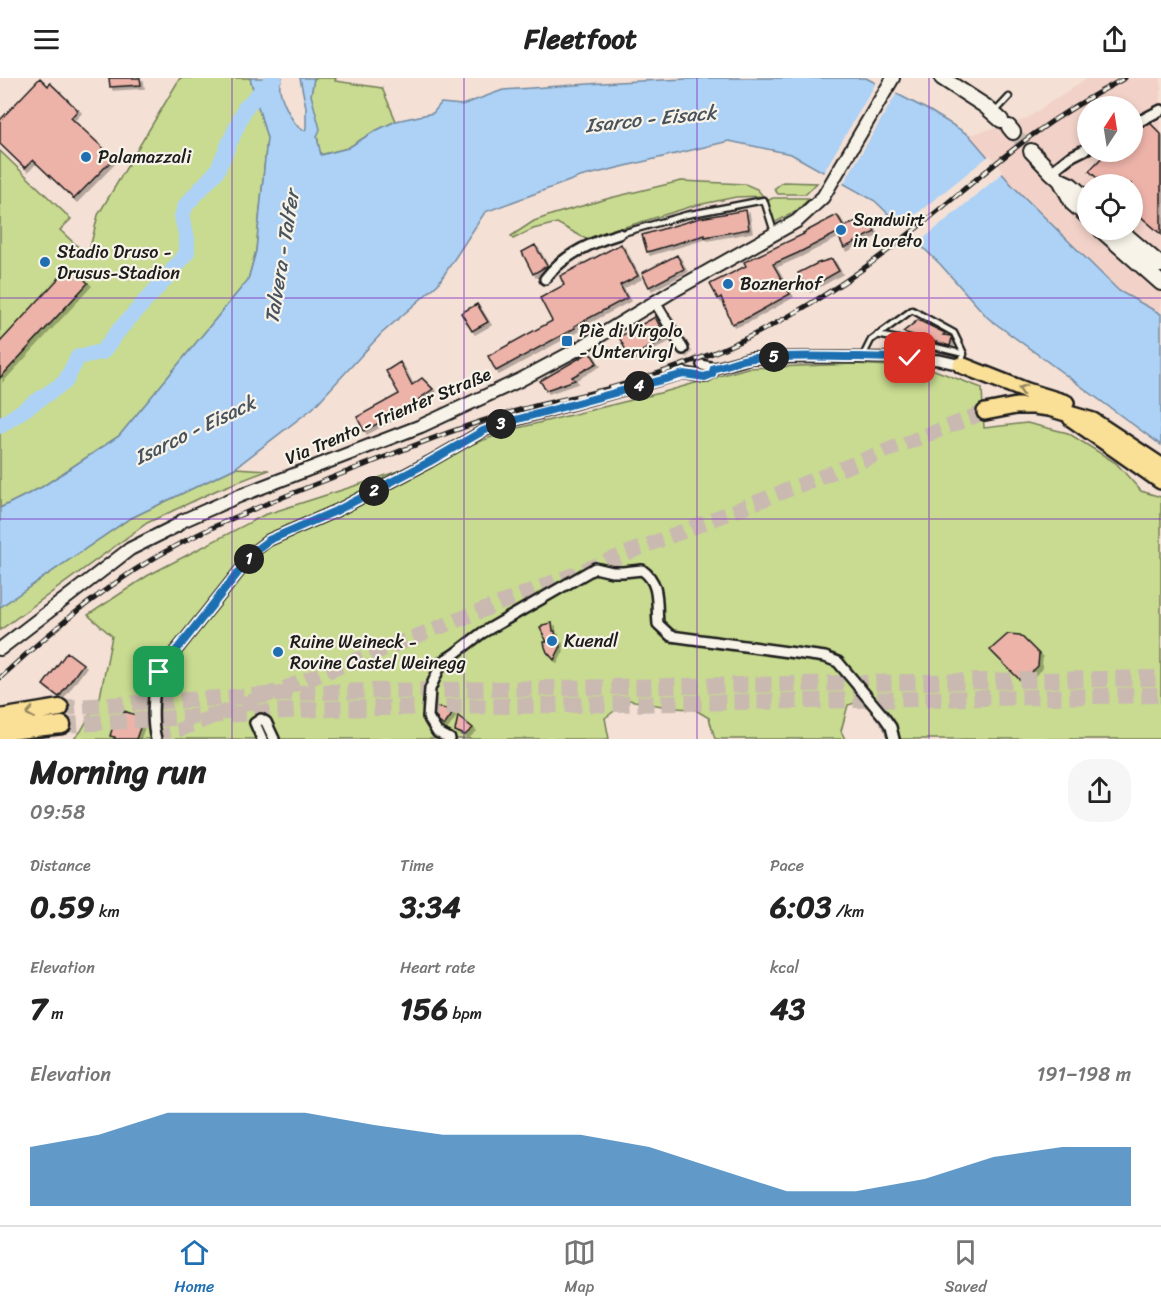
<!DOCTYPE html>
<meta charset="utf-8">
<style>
:root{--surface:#fff;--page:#f6f6f6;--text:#222;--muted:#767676;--line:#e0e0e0;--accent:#1f6fb2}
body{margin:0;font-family:Sriracha,sans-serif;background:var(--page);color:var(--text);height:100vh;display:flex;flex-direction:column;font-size:22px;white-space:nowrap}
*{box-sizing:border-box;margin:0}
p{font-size:20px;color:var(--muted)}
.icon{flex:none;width:33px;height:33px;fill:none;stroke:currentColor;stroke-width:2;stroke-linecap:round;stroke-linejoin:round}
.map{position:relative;height:661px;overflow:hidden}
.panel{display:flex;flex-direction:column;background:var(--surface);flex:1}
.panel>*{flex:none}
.needle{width:39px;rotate:12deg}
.fabs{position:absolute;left:1077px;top:18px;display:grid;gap:12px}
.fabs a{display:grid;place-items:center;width:66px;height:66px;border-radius:50%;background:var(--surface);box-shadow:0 3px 9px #0003;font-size:30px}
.pin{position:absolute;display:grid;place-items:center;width:51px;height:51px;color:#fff;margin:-26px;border-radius:12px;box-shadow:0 3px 9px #0006}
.km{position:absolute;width:30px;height:30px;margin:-15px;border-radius:50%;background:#222;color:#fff;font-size:16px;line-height:30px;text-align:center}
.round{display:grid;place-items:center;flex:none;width:63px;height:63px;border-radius:24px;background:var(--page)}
.headline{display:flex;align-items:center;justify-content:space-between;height:102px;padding:0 30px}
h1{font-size:33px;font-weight:700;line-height:45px}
.metrics{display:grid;grid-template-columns:repeat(3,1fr);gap:9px;height:102px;padding:6px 30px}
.metrics div{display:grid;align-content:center}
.metrics b{font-size:30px;font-weight:700}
.metrics small{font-size:16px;font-weight:400}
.metrics p{font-size:16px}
.chart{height:168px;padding:12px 30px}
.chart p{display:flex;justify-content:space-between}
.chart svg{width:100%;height:108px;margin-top:6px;fill:var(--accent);opacity:.7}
header{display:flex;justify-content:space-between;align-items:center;height:78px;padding:0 30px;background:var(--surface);font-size:27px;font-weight:700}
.dock{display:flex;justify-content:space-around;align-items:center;height:84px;border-top:2px solid var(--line);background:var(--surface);font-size:16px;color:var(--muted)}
.dock a{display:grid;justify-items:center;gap:3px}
.dock .on{color:var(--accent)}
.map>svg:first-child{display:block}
</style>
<header><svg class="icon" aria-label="menu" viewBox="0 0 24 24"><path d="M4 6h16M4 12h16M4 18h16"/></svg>Fleetfoot<svg class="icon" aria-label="share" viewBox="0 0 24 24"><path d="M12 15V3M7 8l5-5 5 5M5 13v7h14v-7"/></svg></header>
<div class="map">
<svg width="1161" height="661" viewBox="0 0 1161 661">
<defs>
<filter id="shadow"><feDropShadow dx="3" dy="3" stdDeviation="0" flood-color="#0004"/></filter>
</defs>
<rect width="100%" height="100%" fill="#f4e0d5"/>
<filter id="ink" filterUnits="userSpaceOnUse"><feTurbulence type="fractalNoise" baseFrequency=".0167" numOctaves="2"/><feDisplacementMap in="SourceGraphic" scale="12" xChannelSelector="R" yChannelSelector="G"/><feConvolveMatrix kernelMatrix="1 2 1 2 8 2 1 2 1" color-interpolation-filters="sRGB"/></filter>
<g filter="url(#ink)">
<path fill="#f2d2c8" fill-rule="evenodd" d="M 1087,0 L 1161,0 L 1161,236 L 1119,213 L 1012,107 L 969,57 L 1024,42 ZM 1088,28 L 1132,28 L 1132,74 L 1088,74 ZM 1088,106 L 1132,106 L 1132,152 L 1088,152 Z"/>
<path fill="#c8db90" stroke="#727c56" stroke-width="1.5" d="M 180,0 L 250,0 L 267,60 L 256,173 L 248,202 L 119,358 L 42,409 L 0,430 L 0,73 L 71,141 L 60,152 L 88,178 L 98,137 Z
M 314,0 L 336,0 L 335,3 L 382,10 L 396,43 L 373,54 L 348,70 L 320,77 L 311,17 Z
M 681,103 L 745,106 L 757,111 L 763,118 L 736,119 L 693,128 L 586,161 L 557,145 L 533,151 L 513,161 L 511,158 L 534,143 L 554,136 L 610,120 Z
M 783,104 L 817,105 L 806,116 L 778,116 L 774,111 Z
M 773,120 L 808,120 L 808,122 L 795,134 L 772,146 L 767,123 Z
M 854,286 L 929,290 L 982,310 L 984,350 L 1027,345 L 1068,355 L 1116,385 L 1141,413 L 1161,419 L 1161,661 L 891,661 L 889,650 L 865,622 L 848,627 L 841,653 L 845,661 L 715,661 L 709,640 L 694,631 L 673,630 L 629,622 L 605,640 L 609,661 L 74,661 L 81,653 L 100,619 L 112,558 L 88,537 L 147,498 L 264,437 L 370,403 L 514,351 L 664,314 L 747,290 Z
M 235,390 L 269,392 L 217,412 L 147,445 L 0,552 L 0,529 L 129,441 Z"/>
<path fill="#add2f6" stroke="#73899f" stroke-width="1.5" d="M 250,0 L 282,0 C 281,2 279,8 280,10 C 280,19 293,47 301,51 C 302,52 304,52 305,52 L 306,50 L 306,29 L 300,0 L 314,0 L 311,17 L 320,51 L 317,59 L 321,77 L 348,70 L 373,54 L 396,43 L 433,35 L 441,25 L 462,27 L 503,12 L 617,4 L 710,0 L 866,0 L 930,33 L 969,57 L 1012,107 L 1119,213 L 1161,236 L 1161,367 L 988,240 L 940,186 L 875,123 L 791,76 L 729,63 L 580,99 L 485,134 L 438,206 L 381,256 L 313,330 L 235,390 L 129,441 L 0,529 L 0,430 L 42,409 L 119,358 L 248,202 L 256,173 L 267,60 Z"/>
<path fill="#f4e0d5" d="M 877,3 L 898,13 L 842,108 L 822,97 Z
M 990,77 L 1004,94 L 916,167 L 899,150 Z"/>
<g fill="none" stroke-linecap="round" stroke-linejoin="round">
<path stroke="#add2f6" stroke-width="16" d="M 0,348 L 65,304 L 78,279 L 102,274 L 120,251 L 168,198 L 187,174 L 187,161 L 182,138 L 186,127 L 217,93 L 245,30 L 274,0"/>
</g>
<path fill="#edb3a9" stroke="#1c1c1c" stroke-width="1.5" filter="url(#shadow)" d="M 40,0 L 48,8 L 50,5 L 78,32 L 71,40 L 114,80 L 74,121 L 33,82 L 25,90 L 0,66 L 0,42 Z
M 109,0 L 140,0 L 141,7 L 110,9 Z
M 1150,45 L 1161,56 L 1161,156 L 1132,131 L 1132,106 L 1104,106 L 1089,93 L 1107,74 L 1132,74 L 1132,54 Z
M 746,132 L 749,151 L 705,159 L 705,157 L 647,174 L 642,157 L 700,140 Z
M 837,137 L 844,149 L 867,138 L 875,154 L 844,170 L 837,155 L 798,175 L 773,186 L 790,216 L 747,240 L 732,246 L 721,219 L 718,221 L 710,206 L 746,188 L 744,184 L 804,156 L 803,155 Z
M 621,166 L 638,198 L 620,207 L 627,220 L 574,248 L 575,250 L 496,293 L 488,278 L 552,243 L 540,220 L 564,207 L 560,198 Z
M 535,167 L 547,188 L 533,196 L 522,174 Z
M 677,177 L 684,191 L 649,209 L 642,195 Z
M 832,181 L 839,193 L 807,211 L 798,195 L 818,185 Z
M 70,188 L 88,205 L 0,300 L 0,264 Z
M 477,226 L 488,244 L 472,253 L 461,235 Z
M 655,239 L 666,260 L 630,280 L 619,259 Z
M 918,242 L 945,255 L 943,257 L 951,258 L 952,260 L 950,268 L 903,254 Z
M 590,274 L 597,285 L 572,299 L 575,302 L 546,312 L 540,303 Z
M 400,284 L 412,307 L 422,300 L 433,311 L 419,321 L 420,323 L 364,353 L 357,339 L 399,316 L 386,293 Z
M 552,545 L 553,553 L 555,553 L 556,563 L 559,562 L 560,570 L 554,582 L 547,574 L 545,569 L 544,564 L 547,564 L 540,550 L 542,549 L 542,547 Z
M 1008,556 L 1020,557 L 1039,576 L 1038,588 L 1022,604 L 990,572 Z
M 67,574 L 83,586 L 59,619 L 43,607 Z
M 435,629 L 446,631 L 453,635 L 444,648 L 439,644 L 435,637 Z
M 124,633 L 138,638 L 136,645 L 141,647 L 136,661 L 115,661 L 115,659 L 110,658 L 116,639 L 122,640 Z
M 458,638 L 473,650 L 465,657 L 455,653 Z"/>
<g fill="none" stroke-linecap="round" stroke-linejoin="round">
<path stroke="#c9b9b0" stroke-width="9" stroke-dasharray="9 4.5" stroke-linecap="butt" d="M 683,271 L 702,287"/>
<path stroke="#c9b9b0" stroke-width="14" stroke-dasharray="14 7" stroke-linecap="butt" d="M 1013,54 L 1031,73"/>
<path stroke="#c9b9b0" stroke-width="15" stroke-dasharray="15 8" stroke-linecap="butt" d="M 156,661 L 985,334"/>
<path stroke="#c9b9b0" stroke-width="16" stroke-dasharray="16 8" stroke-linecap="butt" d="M 60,630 L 317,614 L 1161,600
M 62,647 L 319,631 L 1161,617"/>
<defs>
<path id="service" d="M 996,33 L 1009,19
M 619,156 L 686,137 L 764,122 L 774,154
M 877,257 L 919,265 L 964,276
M 862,280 L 871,262 L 912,232 L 954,255 L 964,276 L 961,284"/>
<path id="minor" d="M 1132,47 L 1161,32
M 1051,94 L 1070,79 L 1088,70
M 545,201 C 562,178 592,164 619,156
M 655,224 L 683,271
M 702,287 L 714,290 L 723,288 L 751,280 L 809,279 L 910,280 L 939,282 L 961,287
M 156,661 C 151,643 153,611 159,594 L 257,471 L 269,462 L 338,432 L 429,384 L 483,353 L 504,345 L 684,295 L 705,299 L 712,295 L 714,290
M 262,661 L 255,645 L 261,641 L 266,644 L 274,661
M 450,661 L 437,654 L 428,639 L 430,611 L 442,584 L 453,577 L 482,555 L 595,490 L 612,494 L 623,494 L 642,492 C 661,505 656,526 658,546 L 671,558 L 825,579 L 838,584 L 884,639 L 891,649 L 894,661"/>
<path id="tertiary" d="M 0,571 L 130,471 L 176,448 L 182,443 L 239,418 L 421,348 L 520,302 L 578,271 L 673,213 L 797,143 L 823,119 L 893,0"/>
<path id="secondary" d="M 942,0 L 985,28 L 1001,42
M 1009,49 L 1013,54
M 1031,73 L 1051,94 L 1060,102 L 1071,107 L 1088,122
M 1061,104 L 1073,126 L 1088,139
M 1101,152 L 1161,205
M 1120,152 L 1161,187"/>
<path id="primary" d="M 961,287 L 1027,313 L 1066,325
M 985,334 L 1016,328 L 1033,328 L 1049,330 L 1093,343 L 1161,388
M 1071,340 L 1161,403"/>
<path id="motorway" d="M 0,640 L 60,630
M 0,654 L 62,647"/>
</defs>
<use href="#service" stroke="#1c1c1c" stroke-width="9"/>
<use href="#minor" stroke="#1c1c1c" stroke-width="14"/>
<use href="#tertiary" stroke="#1c1c1c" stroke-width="16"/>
<use href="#secondary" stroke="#1c1c1c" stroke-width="18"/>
<use href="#primary" stroke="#1c1c1c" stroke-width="20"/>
<use href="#motorway" stroke="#1c1c1c" stroke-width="21"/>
<use href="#service" stroke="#f7f3e8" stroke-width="4.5"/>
<use href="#minor" stroke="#f7f3e8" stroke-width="9"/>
<use href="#tertiary" stroke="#f7f3e8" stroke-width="12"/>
<use href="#secondary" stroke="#f7f3e8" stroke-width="14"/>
<use href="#primary" stroke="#fadf96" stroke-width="15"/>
<use href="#motorway" stroke="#fadf96" stroke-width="16"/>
<defs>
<path id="rail" d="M 0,600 C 55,549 114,500 181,465 C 237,436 296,414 354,391 C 406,371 458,349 512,334 C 544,325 576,319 607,311 C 657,297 706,280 753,257 C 804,232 850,202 895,167 C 941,132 985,92 1031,58 C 1061,36 1093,17 1125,0"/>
</defs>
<use href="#rail" stroke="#1c1c1c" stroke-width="5"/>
<use href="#rail" stroke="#f7f3e8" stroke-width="3" stroke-dasharray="9" stroke-linecap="butt"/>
</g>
<defs><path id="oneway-chevron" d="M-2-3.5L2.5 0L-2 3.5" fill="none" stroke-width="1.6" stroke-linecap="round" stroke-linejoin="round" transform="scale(1.5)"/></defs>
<g stroke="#96875f">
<use href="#oneway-chevron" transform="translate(1022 311) rotate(-161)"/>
<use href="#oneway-chevron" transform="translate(30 635) rotate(171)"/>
</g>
</g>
<g fill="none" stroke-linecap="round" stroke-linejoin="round" filter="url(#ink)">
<defs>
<path id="route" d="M 159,594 L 257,471 L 269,462 L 338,432 L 429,384 L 483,353 L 504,345 L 684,296 L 705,299 L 712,296 L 714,290 C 727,288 740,281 754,280 C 806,276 859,280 910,280"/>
</defs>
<use href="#route" stroke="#fff" stroke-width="12"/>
<use href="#route" stroke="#1f6fb2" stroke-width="8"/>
</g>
<path fill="none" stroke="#7b2cbf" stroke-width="1.5" stroke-opacity="0.55" d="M 232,0 L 232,661M 464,0 L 464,661M 697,0 L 697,661M 929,0 L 929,661M 0,220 L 1161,220M 0,441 L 1161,441"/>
<g fill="#1f6fb2" stroke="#f7f3e8" stroke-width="2">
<circle cx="86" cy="79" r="6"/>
<circle cx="841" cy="152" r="6"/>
<circle cx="45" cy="184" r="6"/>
<circle cx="728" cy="206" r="6"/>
<rect x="561" y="257" width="12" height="12" rx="3"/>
<circle cx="552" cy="563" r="6"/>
<circle cx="278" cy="574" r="6"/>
</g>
<g text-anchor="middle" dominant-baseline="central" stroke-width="4.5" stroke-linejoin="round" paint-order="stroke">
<g font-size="18" fill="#1c1c1c" stroke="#f7f3e8" text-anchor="start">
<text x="98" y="79">Palamazzali</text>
<text x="853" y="142">Sandwirt<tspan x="853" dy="21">in Loreto</tspan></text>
<text x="57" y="174">Stadio Druso -<tspan x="57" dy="21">Drusus-Stadion</tspan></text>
<text x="740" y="206">Boznerhof</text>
<text x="579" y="253">Piè di Virgolo<tspan x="579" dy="21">- Untervirgl</tspan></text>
<text x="564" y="563">Kuendl</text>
<text x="290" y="564">Ruine Weineck -<tspan x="290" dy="21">Rovine Castel Weinegg</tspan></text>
</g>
<g font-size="18" fill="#1c1c1c" stroke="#f7f3e8">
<text transform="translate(388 338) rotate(-23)">Via Trento - Trienter Straße</text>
</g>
<g font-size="20" font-style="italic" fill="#48535d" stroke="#f7f3e8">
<text transform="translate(651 41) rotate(-6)">Isarco - Eisack</text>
<text transform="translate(282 179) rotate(-81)">Talvera - Talfer</text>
<text transform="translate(195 352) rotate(-26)">Isarco - Eisack</text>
</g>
</g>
</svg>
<div class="fabs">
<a><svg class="needle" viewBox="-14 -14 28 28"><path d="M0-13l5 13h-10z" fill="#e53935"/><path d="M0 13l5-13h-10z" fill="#767676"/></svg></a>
<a><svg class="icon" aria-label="locate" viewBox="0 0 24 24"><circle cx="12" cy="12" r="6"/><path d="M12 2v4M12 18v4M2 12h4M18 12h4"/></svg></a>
</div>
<div class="pin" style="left:159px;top:594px;background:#1e9e55"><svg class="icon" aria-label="arrive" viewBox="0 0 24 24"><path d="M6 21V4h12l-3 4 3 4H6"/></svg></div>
<div class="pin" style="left:910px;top:280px;background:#d93025"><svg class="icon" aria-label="check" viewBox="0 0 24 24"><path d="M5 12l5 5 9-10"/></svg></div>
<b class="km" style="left:249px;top:481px">1</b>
<b class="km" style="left:374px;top:413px">2</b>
<b class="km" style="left:501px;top:346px">3</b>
<b class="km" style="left:639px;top:308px">4</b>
<b class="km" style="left:774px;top:279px">5</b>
</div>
<section class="panel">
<div class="headline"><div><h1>Morning run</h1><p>09:58</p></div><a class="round"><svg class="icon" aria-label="share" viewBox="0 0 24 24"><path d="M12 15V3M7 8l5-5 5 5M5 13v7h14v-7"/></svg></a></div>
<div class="metrics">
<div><p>Distance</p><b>0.59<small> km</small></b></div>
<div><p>Time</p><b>3:34</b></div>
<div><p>Pace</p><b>6:03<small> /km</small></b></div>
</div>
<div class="metrics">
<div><p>Elevation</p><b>7<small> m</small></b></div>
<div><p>Heart rate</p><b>156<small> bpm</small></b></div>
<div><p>kcal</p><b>43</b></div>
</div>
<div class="chart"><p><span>Elevation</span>191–198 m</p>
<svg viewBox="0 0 160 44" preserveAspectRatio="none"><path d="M0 44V20L10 15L20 6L30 6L40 6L50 11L60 15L70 15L80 15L90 20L100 29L110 38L120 38L130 33L140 24L150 20L160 20V44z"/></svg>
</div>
</section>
<nav class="dock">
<a class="on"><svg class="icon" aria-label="home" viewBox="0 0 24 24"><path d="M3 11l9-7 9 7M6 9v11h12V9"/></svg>Home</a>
<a><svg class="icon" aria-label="map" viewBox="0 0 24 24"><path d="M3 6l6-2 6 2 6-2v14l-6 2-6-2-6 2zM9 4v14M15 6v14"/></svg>Map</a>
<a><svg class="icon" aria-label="saved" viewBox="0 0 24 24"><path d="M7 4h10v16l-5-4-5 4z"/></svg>Saved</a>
</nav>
